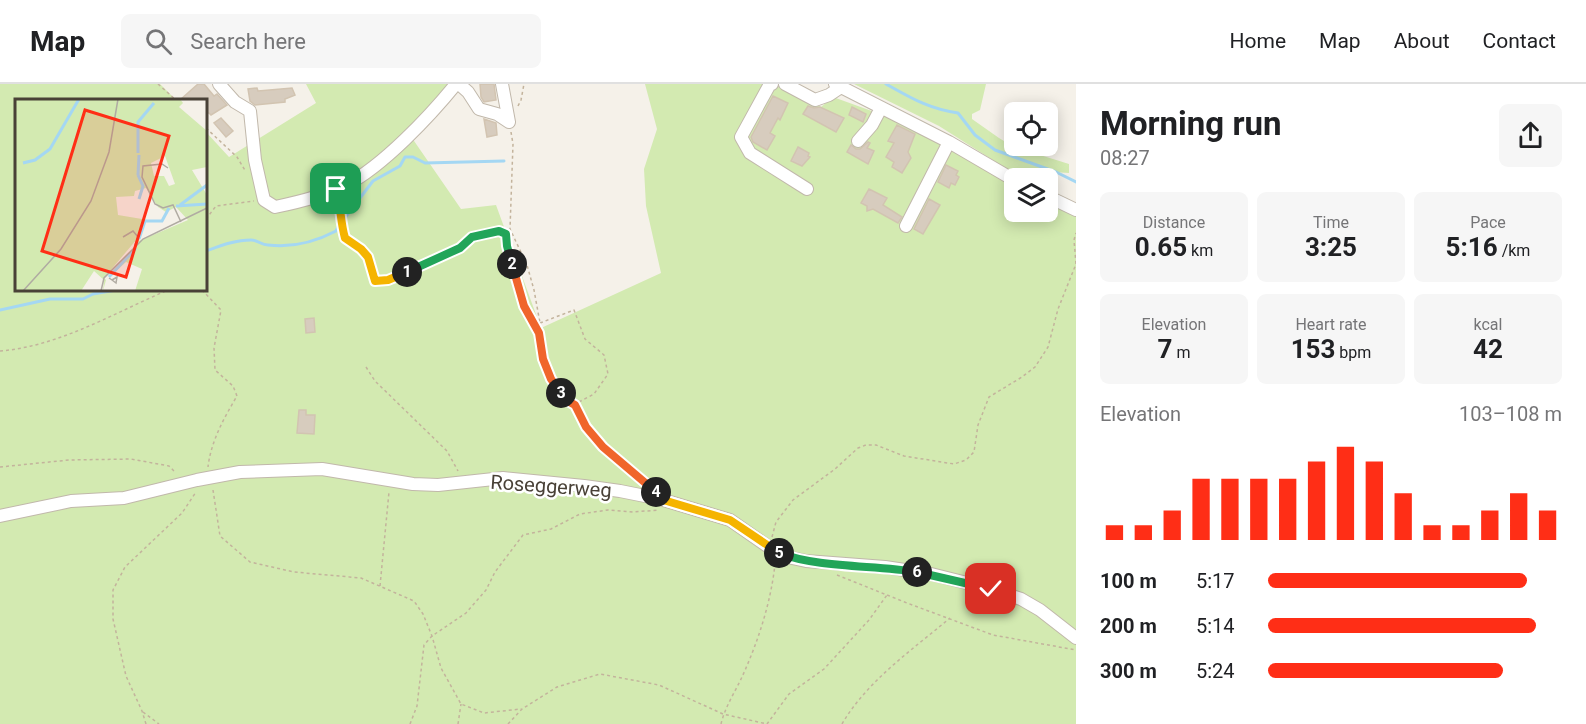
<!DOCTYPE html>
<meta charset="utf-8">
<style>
:root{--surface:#fff;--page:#f6f6f6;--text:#202124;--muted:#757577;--line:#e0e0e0;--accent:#ff2e16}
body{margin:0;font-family:Roboto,sans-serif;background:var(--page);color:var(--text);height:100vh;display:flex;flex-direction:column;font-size:22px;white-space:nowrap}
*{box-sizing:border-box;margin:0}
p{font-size:20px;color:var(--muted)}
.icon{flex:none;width:33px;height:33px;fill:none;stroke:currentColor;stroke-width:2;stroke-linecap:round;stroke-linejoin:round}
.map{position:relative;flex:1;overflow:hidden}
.sheet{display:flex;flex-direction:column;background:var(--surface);width:510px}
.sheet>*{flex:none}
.tools{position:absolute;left:1004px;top:18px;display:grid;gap:12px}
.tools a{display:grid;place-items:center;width:54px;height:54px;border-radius:9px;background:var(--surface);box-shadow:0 3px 15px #0003;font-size:30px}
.pin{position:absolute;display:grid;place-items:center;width:51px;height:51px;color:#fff;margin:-26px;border-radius:12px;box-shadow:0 3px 9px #0006}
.km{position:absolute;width:30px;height:30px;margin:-15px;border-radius:50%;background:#222;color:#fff;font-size:16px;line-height:30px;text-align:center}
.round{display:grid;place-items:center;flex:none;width:63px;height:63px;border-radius:9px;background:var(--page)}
.headline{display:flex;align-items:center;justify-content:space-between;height:102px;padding:0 24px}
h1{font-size:33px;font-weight:700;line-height:45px}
.metrics{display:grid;grid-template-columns:repeat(3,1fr);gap:9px;height:102px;padding:6px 24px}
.metrics div{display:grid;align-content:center;border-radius:9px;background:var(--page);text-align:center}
.metrics b{font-size:26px;font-weight:700}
.metrics small{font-size:16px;font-weight:400}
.metrics p{font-size:16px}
.chart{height:168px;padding:12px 24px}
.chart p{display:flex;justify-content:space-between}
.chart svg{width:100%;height:108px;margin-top:6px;stroke:var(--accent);stroke-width:6}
ul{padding:0 24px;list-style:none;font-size:20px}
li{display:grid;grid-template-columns:96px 72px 1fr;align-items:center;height:45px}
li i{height:15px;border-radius:8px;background:var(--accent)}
header{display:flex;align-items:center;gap:36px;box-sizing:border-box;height:84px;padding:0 30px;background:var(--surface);border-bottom:2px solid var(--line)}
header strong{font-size:28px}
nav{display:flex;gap:33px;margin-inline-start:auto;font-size:21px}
.search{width:420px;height:54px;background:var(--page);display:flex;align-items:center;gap:15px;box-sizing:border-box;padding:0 21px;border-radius:9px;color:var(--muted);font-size:22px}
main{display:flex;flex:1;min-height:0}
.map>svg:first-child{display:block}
</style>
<header>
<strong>Map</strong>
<div class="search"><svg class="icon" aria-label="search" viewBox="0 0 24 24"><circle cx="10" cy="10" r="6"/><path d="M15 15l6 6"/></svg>Search here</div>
<nav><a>Home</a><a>Map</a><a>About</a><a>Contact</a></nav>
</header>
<main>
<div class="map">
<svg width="1076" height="640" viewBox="0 0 1076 640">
<rect width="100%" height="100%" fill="#f5f1e9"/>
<path fill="#d3eab1" d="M 0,0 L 160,0 L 176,16 L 16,16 L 16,206 L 206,206 L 206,48 L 229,73 L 316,19 L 306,0 L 458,0 L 412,54 L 461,125 L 496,121 L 541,244 L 661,189 L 646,122 L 644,85 L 657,45 L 645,0 L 766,0 L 773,3 L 784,3 L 821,23 L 833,13 L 880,30 L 943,60 L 1014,102 L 1014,128 L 1047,128 L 1047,118 L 1076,132 L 1076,640 L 0,640 Z
M 854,0 L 986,0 L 980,26 L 972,30 L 972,35 L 999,54 L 1014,63 L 1069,80 L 1069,89 L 1007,85 L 939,42 Z"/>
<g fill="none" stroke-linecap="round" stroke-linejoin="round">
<path stroke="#a4d7f3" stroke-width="3" d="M 886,0 C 911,14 929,25 958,29 L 975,51 L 995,66 L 1056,88 L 1076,98
M 344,135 L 373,97 L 400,82 L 405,73 L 413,73 L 425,79 L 504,77
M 206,167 C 220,162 235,156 251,156 C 258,156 261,161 268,161 C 292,164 315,158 336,147 L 340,139
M 0,226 L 50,215 L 83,215 L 93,210 L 116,206"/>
</g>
<path fill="#d7ccbe" stroke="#d2c4b1" stroke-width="1.5" d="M 198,0 L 204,0 L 214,12 L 217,10 L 227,21 L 211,31 L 209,29 L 206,29 L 206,16 L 180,16 Z
M 480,0 L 494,0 L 496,16 L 484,18 L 481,13 Z
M 257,4 L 258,7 L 292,4 L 295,11 L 285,15 L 285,18 L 255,21 L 250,17 L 248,5 Z
M 773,12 L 788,19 L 780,36 L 778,34 L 770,49 L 775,52 L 767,66 L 753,58 L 751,53 Z
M 808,22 L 814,24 L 820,23 L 844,34 L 836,48 L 803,30 Z
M 852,23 L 866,30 L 863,38 L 849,31 Z
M 221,34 L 233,47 L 226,53 L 214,39 Z
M 484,35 L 496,39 L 497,51 L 487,53 Z
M 897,41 L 915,50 L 908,68 L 911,74 L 902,89 L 892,83 L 894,78 L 886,73 L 894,59 L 888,57 Z
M 868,58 L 870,59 L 867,64 L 874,67 L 868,80 L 847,68 L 851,61 L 856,65 L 860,65 Z
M 798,63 L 809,69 L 808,72 L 810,73 L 802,82 L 791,77 Z
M 946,81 L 958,87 L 956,91 L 959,93 L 955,101 L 951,99 L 949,104 L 938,98 Z
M 869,105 L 887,114 L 883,121 L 902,133 L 898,139 L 873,125 L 867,127 L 867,122 L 861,119 Z
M 929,115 L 940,121 L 923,150 L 914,145 Z
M 314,234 L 315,248 L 306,249 L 305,235 Z
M 299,326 L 306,326 L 306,331 L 315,331 L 314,350 L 297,349 Z"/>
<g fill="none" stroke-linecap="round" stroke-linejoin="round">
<defs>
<path id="minor" d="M 219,0 L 235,18 L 250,27 L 255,76 L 264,116 L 275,123 C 299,118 325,112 346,101 C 383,82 430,32 456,0
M 459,0 L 468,8 L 479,25 L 497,30 L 509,38
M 502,0 L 509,38
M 772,0 L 770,0 L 741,53 L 750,69 L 807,105
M 785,0 L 815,16 L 829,11 L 841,3
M 835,0 L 949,58 L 1014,96
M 858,57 L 872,41 L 881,24
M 1047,112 L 1076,126
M 906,142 L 949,58
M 0,432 L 71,417 L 124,414 L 197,396 L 240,388 L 322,385 L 413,400 L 438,401 L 503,394 L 584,402 L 620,407 L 660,415 L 730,436 L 776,468 L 792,474 L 806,477 L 885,483 L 931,490 L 991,505 L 1021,515 L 1040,526 L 1076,554"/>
</defs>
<use href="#minor" stroke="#c1b8ab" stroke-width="14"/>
<path stroke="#c3b39c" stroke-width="1.5" stroke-dasharray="3 3" stroke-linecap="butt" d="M 158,0 L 176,16
M 518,22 L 521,16 L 524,0
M 206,44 L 237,73 L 246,88
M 511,48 L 513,60 L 510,145 L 527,181 L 534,206 L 540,239 L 539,249 L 543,275 L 551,295 L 566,316 L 575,321 L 586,343 L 603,363 L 648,401
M 340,117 C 343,129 341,141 345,154 L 361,165 L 368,173 L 375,197 C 397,195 440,176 459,164 C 465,161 468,155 474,153 C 484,149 497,146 506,150
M 206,135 L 216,122 L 254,117
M 509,146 L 506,150 L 507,162 L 524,222 L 538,247
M 202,206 L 221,226 L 214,264 L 215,286 L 233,302 L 237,312 C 224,334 211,357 208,383
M 540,239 L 574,226 L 585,255 L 604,271 L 608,290 L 594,310 L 575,320
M 0,267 C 60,262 114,229 168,206
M 366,283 L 375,297 L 447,367 L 458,387
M 0,383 L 69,376 L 131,375 L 169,382 L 176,389
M 213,406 L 220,452 L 250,478 L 294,488 L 361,494 L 414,517 L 423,530 L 432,552 L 441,584 L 461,620 L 484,629 L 521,625
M 772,453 L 776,438 L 793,416 L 835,385 L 858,364 L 866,361 L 876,361 L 904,372 L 954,380 L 966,376 L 974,368 L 978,341 L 989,313 L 1022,293 L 1035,283 L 1048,263 L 1058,225 L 1076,180 L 1074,156 L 1076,149
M 837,491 L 907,519 L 993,551 L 1076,566
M 380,502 L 389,408
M 143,628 L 159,640
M 146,640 L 142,627 L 126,592 L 113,535 L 113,506 L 125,483 L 182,429 L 196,408
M 410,640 L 417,622 L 424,561 L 432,552 L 466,529 L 486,506 L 495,488 L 523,451 L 551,445 L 580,430 L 608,426 L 633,428 L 659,426
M 458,640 L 461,620
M 508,640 L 522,625 L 557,603 L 600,590 L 659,601 L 723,630 L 767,640 L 789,610 L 824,585 L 869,536 L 887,511
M 721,640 C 725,623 735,608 742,593 C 758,558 771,518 775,480
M 842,640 C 867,597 912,566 950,534"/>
<use href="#minor" stroke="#fff" stroke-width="12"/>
</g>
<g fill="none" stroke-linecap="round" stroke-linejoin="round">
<defs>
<path id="split-1" d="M 336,105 C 341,121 340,137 345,154 L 361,165 L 368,173 L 375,197 L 388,196 L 407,188"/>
<path id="split-2" d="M 407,188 L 460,164 L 472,153 L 499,147 L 506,150 L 507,162 L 512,180"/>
<path id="split-3" d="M 512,180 L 524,222 L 539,249 L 543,275 L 551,295 L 561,309"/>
<path id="split-4" d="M 561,309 L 566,316 L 575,321 L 586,343 L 603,363 L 656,408"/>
<path id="split-5" d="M 656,408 L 660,415 L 730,436 L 779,469"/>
<path id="split-6" d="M 779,469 C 818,484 874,481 917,488"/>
<path id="split-7" d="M 917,488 L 991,505"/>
</defs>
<use href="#split-1" stroke="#fff" stroke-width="12"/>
<use href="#split-2" stroke="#fff" stroke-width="12"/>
<use href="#split-3" stroke="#fff" stroke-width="12"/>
<use href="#split-4" stroke="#fff" stroke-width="12"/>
<use href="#split-5" stroke="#fff" stroke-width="12"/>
<use href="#split-6" stroke="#fff" stroke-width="12"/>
<use href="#split-7" stroke="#fff" stroke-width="12"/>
<use href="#split-1" stroke="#f5b400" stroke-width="8"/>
<use href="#split-2" stroke="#22a559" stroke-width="8"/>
<use href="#split-3" stroke="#f0652b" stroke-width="8"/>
<use href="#split-4" stroke="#f0652b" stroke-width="8"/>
<use href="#split-5" stroke="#f5b400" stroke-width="8"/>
<use href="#split-6" stroke="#22a559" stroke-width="8"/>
<use href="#split-7" stroke="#22a559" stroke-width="8"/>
</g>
<g text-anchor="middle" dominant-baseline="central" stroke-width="5" stroke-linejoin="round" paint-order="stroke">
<g font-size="20" fill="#494137" stroke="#fff">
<text transform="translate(551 402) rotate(4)">Roseggerweg</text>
</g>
</g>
<g transform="translate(15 15)">
<rect width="192" height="192" fill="#f5f1e9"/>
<path d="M 0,0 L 165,0 L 168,4 L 164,8 L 192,32 L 192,68 L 177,71 L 192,96 L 192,192 L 120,192 L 127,170 L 111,163 L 100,173 L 121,148 L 122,140 L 89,179 L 91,181 L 88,192 L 89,181 L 79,172 L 66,192 L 0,192 ZM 150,57 L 160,85 L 154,87 L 149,77 L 139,77 L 136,64 ZM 131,89 L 143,108 L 151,113 L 161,108 L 173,121 L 124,142 L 130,123 L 139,122 L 103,116 L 101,98 L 119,97 L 120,92 Z" fill="#d3eab1" fill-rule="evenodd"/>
<path fill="none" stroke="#a4d7f3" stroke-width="3" d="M 123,54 L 123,23 L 139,4M 8,64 L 20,61 L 35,50 L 64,0M 123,76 L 128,87 L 124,100M 123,76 L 124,56M 165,106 L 192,86M 161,107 L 192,105M 124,140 L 130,122 L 147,122 L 154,109M 94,178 L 121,149"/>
<path fill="none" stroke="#b0aba2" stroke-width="1.5" d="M 153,69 L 147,65 L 128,67 L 127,78 L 140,105 L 148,109 L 158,106 L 166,123M 108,138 L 118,132 L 123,138 L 120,146M 94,179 L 97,181 L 101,184 L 102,178 L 97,181M 8,192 L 46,150 L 76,102 L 94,53 L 103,0M 86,192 L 89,179 L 128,140 L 192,109"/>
<path fill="#ff2e16" fill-opacity="0.15" stroke="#ff2e16" stroke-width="3" d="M 70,11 L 154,37 L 111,178 L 27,152 Z"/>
<rect width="192" height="192" fill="none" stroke="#494137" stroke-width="3"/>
</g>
</svg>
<div class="tools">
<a><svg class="icon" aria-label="locate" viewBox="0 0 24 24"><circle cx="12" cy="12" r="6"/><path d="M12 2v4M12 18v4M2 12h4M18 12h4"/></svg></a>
<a><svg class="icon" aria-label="layers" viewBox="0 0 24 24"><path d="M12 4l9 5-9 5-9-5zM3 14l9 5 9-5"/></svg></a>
</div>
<div class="pin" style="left:336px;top:105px;background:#1e9e55"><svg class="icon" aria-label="arrive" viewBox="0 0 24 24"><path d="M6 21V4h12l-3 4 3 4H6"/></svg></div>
<div class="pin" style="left:991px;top:505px;background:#d93025"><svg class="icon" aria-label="check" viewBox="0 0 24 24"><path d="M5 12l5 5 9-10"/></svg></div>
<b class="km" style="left:407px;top:188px">1</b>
<b class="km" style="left:512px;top:180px">2</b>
<b class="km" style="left:561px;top:309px">3</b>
<b class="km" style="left:656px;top:408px">4</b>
<b class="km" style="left:779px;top:469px">5</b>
<b class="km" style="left:917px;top:488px">6</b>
</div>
<section class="sheet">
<div class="headline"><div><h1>Morning run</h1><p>08:27</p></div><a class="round"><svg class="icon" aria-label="share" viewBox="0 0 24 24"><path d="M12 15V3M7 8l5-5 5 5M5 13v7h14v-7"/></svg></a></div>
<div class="metrics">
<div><p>Distance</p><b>0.65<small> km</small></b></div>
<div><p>Time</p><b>3:25</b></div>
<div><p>Pace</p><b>5:16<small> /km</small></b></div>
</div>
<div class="metrics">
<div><p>Elevation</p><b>7<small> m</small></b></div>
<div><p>Heart rate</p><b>153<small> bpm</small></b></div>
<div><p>kcal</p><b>42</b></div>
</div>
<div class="chart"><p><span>Elevation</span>103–108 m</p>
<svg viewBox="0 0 160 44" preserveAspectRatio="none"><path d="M5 44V38M15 44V38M25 44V32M35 44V19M45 44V19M55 44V19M65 44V19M75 44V12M85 44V6M95 44V12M105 44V25M115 44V38M125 44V38M135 44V32M145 44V25M155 44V32"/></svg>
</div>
<ul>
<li><b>100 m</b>5:17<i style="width:88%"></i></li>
<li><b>200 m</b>5:14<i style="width:91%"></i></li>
<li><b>300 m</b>5:24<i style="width:80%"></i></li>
</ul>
</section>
</main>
